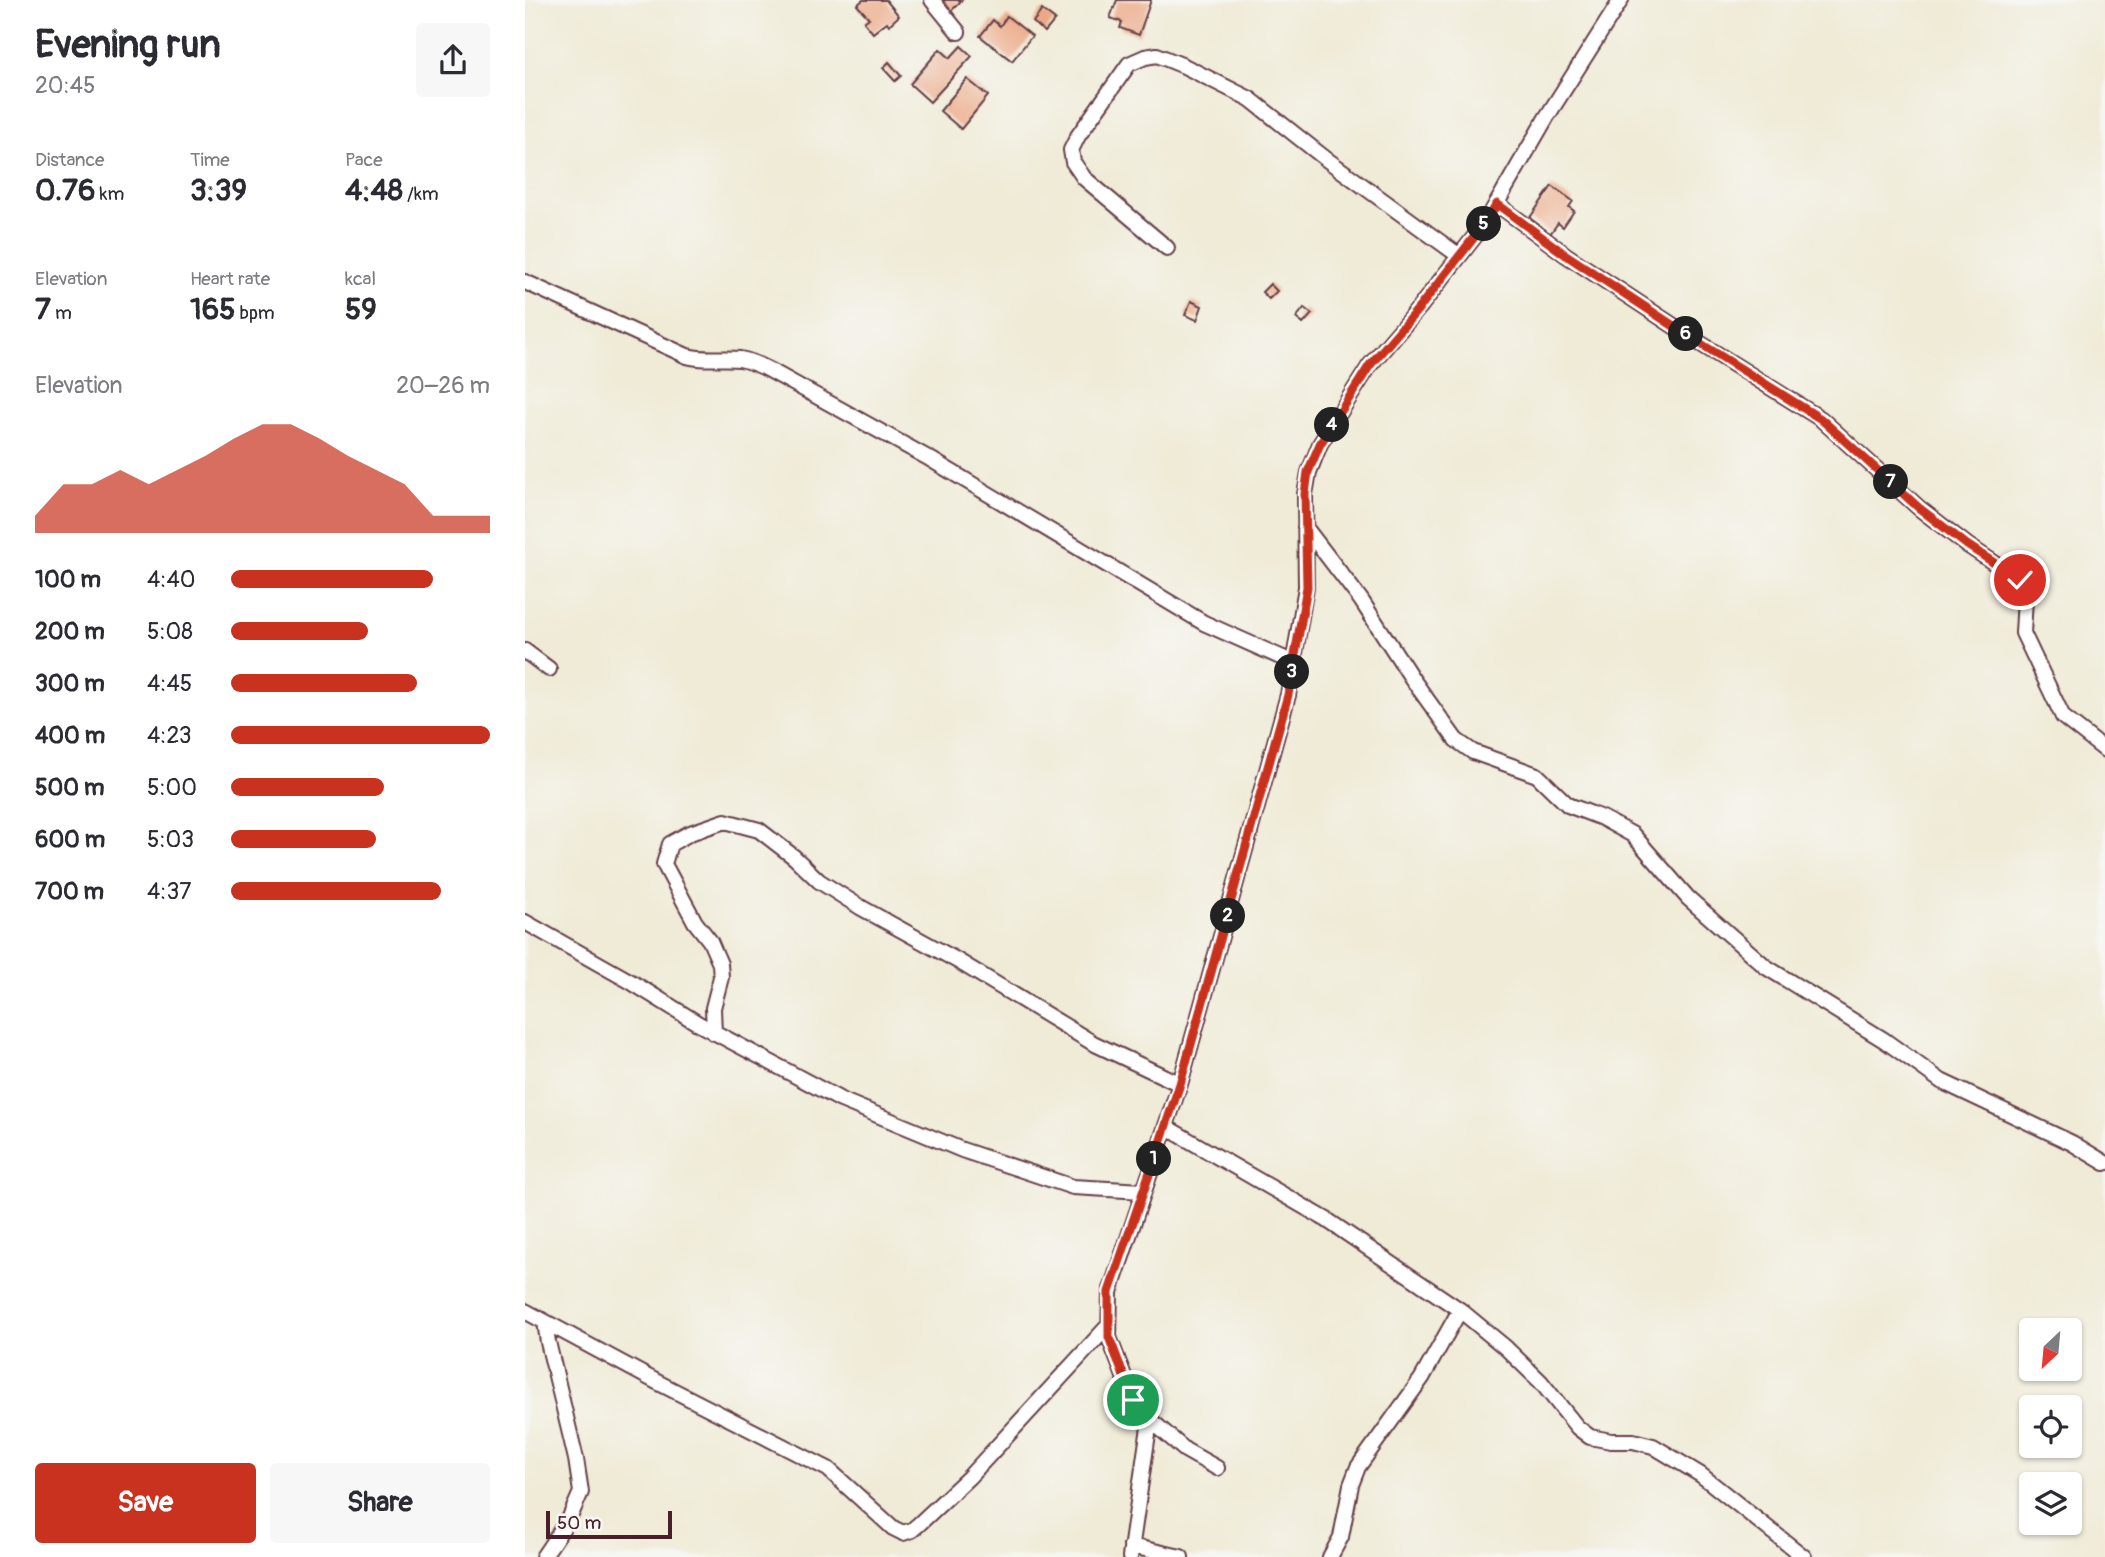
<!DOCTYPE html>
<meta charset="utf-8">
<style>
:root{--surface:#fff;--page:#f7f7f7;--text:#2b2b33;--muted:#7c7c81;--accent:#c8321e}
body{margin:0;font-family:Pangolin,sans-serif;background:var(--page);color:var(--text);height:100vh;display:flex;flex-direction:column;font-size:26px;white-space:nowrap}
*{box-sizing:border-box;margin:0}
p{font-size:23px;color:var(--muted)}
.icon{flex:none;width:38px;height:38px;fill:none;stroke:currentColor;stroke-width:2;stroke-linecap:round;stroke-linejoin:round}
.map{position:relative;flex:1;overflow:hidden}
.drawer{display:flex;flex-direction:column;background:var(--surface);width:525px}
.drawer>*{flex:none}
.needle{width:46px;rotate:206deg}
.tools{position:absolute;left:1494px;top:1318px;display:grid;gap:14px}
.tools a{display:grid;place-items:center;width:63px;height:63px;border-radius:7px;background:var(--surface);box-shadow:0 2px 5px #0004;font-size:35px}
.scale{position:absolute;left:21px;bottom:18px;width:126px;box-sizing:border-box;padding-left:7px;border:4px solid #4a1f2b;border-top:0;font-size:19px;line-height:24px;white-space:nowrap;color:#4a1f2b;-webkit-text-stroke:5px #f6f6f2;paint-order:stroke}
.pin{position:absolute;display:grid;place-items:center;width:60px;height:60px;color:#fff;margin:-30px;border:4px solid #fff;border-radius:50%;box-shadow:0 2px 7px #0007}
.km{position:absolute;width:35px;height:35px;margin:-18px;border-radius:50%;background:#222;color:#fff;font-size:19px;line-height:35px;text-align:center}
.round{display:grid;place-items:center;flex:none;width:74px;height:74px;border-radius:7px;background:var(--page)}
.summary{display:flex;align-items:center;justify-content:space-between;height:119px;padding:0 35px}
h1{font-size:38px;font-weight:700;line-height:52px}
.figures{display:grid;grid-template-columns:repeat(3,1fr);gap:10px;height:119px;padding:7px 35px}
.figures div{display:grid;align-content:center}
.figures b{font-size:30px;font-weight:700}
.figures small{font-size:19px;font-weight:400}
.figures p{font-size:19px}
.chart{height:196px;padding:14px 35px}
.chart p{display:flex;justify-content:space-between}
.chart svg{width:100%;height:126px;margin-top:7px;fill:var(--accent);opacity:.7}
.button{display:flex;gap:14px;margin-top:auto;padding:14px 35px}
.button a{flex:1;height:80px;border-radius:7px;background:var(--accent);color:#fff;font-size:28px;font-weight:700;line-height:80px;text-align:center}
.button a+a{background:var(--page);color:var(--text)}
ul{padding:0 35px;list-style:none;font-size:23px}
li{display:grid;grid-template-columns:112px 84px 1fr;align-items:center;height:52px}
li i{height:18px;border-radius:9px;background:var(--accent)}
main{display:flex;flex:1;min-height:0}
.map>svg:first-child{display:block}
</style>
<main>
<section class="drawer">
<div class="summary"><div><h1>Evening run</h1><p>20:45</p></div><a class="round"><svg class="icon" aria-label="share" viewBox="0 0 24 24"><path d="M12 15V3M7 8l5-5 5 5M5 13v7h14v-7"/></svg></a></div>
<div class="figures">
<div><p>Distance</p><b>0.76<small> km</small></b></div>
<div><p>Time</p><b>3:39</b></div>
<div><p>Pace</p><b>4:48<small> /km</small></b></div>
</div>
<div class="figures">
<div><p>Elevation</p><b>7<small> m</small></b></div>
<div><p>Heart rate</p><b>165<small> bpm</small></b></div>
<div><p>kcal</p><b>59</b></div>
</div>
<div class="chart"><p><span>Elevation</span>20–26 m</p>
<svg viewBox="0 0 160 44" preserveAspectRatio="none"><path d="M0 44V38L10 27L20 27L30 22L40 27L50 22L60 17L70 11L80 6L90 6L100 11L110 17L120 22L130 27L140 38L150 38L160 38V44z"/></svg>
</div>
<ul>
<li><b>100 m</b>4:40<i style="width:78%"></i></li>
<li><b>200 m</b>5:08<i style="width:53%"></i></li>
<li><b>300 m</b>4:45<i style="width:72%"></i></li>
<li><b>400 m</b>4:23<i style="width:100%"></i></li>
<li><b>500 m</b>5:00<i style="width:59%"></i></li>
<li><b>600 m</b>5:03<i style="width:56%"></i></li>
<li><b>700 m</b>4:37<i style="width:81%"></i></li>
</ul>
<div class="button"><a>Save</a><a>Share</a></div>
</section>
<div class="map">
<svg width="1580" height="1557" viewBox="0 0 1580 1557">
<rect width="100%" height="100%" fill="#f6f6f2"/>
<filter id="ink" filterUnits="userSpaceOnUse"><feTurbulence type="fractalNoise" baseFrequency=".0143" numOctaves="2"/><feDisplacementMap in="SourceGraphic" scale="14" xChannelSelector="R" yChannelSelector="G"/><feConvolveMatrix kernelMatrix="1 2 1 2 8 2 1 2 1" color-interpolation-filters="sRGB"/></filter>
<filter id="wash" filterUnits="userSpaceOnUse"><feTurbulence type="fractalNoise" baseFrequency=".00686" numOctaves="4" result="noise"/><feDisplacementMap in="SourceGraphic" scale="28" xChannelSelector="R" yChannelSelector="G"/><feGaussianBlur stdDeviation="1.57" result="paint"/><feColorMatrix in="noise" values="0 0 0 0 0 0 0 0 0 0 0 0 0 0 0 0 0 1.4 0 .05"/><feComposite in="paint" operator="in"/></filter>
<g filter="url(#wash)">
<rect width="100%" height="100%" fill="#f0ebd7"/>
<g id="blocks">
<path fill="#eca785" d="M 338,0 L 361,0 L 374,16 L 364,25 L 362,22 L 348,33 L 339,22 L 344,18 L 332,5 Z
M 414,0 L 437,0 L 425,12 Z
M 592,0 L 626,0 L 614,35 L 595,28 L 597,22 L 585,18 Z
M 517,10 L 530,20 L 520,32 L 508,22 Z
M 482,16 L 507,36 L 487,61 L 455,36 L 468,20 L 475,26 Z
M 436,46 L 447,56 L 405,102 L 385,84 L 415,49 L 425,58 Z
M 364,62 L 376,76 L 370,81 L 358,68 Z
M 442,79 L 463,96 L 436,129 L 415,111 Z
M 1027,186 L 1048,201 L 1044,207 L 1049,211 L 1038,227 L 1033,223 L 1025,234 L 1004,219 Z
M 745,284 L 752,291 L 744,299 L 737,292 Z
M 666,301 L 677,306 L 672,320 L 660,315 Z
M 779,308 L 787,314 L 778,324 L 771,318 Z"/>
</g>
</g>
<g filter="url(#ink)">
<use href="#blocks" fill-opacity="0" stroke="#633e45" stroke-width="2"/>
<g fill="none" stroke-linecap="round" stroke-linejoin="round">
<defs>
<path id="minor" d="M 407,0 L 433,32
M 972,204 L 1041,255 L 1173,342 L 1296,419 L 1394,508 L 1442,545 L 1495,580 L 1500,598 L 1498,633 L 1538,717 L 1580,750
M 642,248 L 559,178 L 548,162 L 546,150 L 553,136 L 604,64 L 620,57 L 632,55 L 659,66 L 725,99 L 801,159 L 933,255
M 0,282 L 162,356 C 180,361 196,357 215,359 C 226,361 237,366 248,372 L 405,459 L 679,623 L 769,663
M 780,527 L 836,600 L 888,680 L 931,740 L 948,752 L 1012,775 L 1043,805 L 1077,818 L 1108,835 L 1163,898 L 1241,967 L 1359,1040 L 1416,1081 L 1547,1143 L 1580,1163
M 0,651 L 24,669
M 0,922 L 108,983 L 174,1024 L 316,1100 L 437,1150 L 548,1187 L 618,1191
M 189,1033 L 188,1008 L 196,977 L 195,964 L 185,941 L 170,922 L 139,864 L 145,844 L 165,833 L 200,821 L 234,830 L 269,857 L 294,881 L 335,907 L 433,961 L 568,1043 L 655,1084
M 641,1127 L 802,1220 L 935,1310 L 897,1378 L 833,1467 L 826,1485 L 816,1537 L 805,1557
M 935,1310 L 981,1348 L 1016,1382 L 1052,1427 L 1065,1437 L 1086,1441 L 1108,1441 L 1128,1446 L 1176,1475 L 1279,1557
M 0,1311 L 132,1382 L 303,1469 L 368,1528 L 378,1533 L 387,1530 L 394,1524 L 444,1477 L 584,1325
M 692,1468 L 660,1450 L 614,1410 L 608,1400 L 584,1337 L 585,1292 L 655,1084 L 763,695 L 781,587 L 780,494 L 784,472 L 795,444 L 845,365 L 894,308 L 961,222 L 1021,118 L 1096,0
M 606,1546 L 656,1557
M 18,1557 L 45,1517 L 56,1492 L 51,1459 L 23,1342 L 20,1322
M 605,1557 L 625,1420"/>
</defs>
<use href="#minor" stroke="#633e45" stroke-width="18"/>
<use href="#minor" stroke="#fff" stroke-width="14"/>
</g>
</g>
<g fill="none" stroke-linecap="round" stroke-linejoin="round" filter="url(#ink)">
<defs>
<path id="route" d="M 608,1400 L 584,1337 L 584,1292 L 655,1084 L 763,695 L 782,587 L 780,494 L 783,472 L 795,444 L 845,365 L 894,308 L 961,222 L 972,204 L 1041,255 L 1173,342 L 1296,419 L 1394,508 L 1442,545 L 1495,580"/>
</defs>
<use href="#route" stroke="#fff" stroke-width="14"/>
<use href="#route" stroke="#c8321e" stroke-width="9"/>
</g>
</svg>
<div class="tools">
<a><svg class="needle" viewBox="-14 -14 28 28"><path d="M0-13l5 13h-10z" fill="#e53935"/><path d="M0 13l5-13h-10z" fill="#7c7c81"/></svg></a>
<a><svg class="icon" aria-label="locate" viewBox="0 0 24 24"><circle cx="12" cy="12" r="6"/><path d="M12 2v4M12 18v4M2 12h4M18 12h4"/></svg></a>
<a><svg class="icon" aria-label="layers" viewBox="0 0 24 24"><path d="M12 4l9 5-9 5-9-5zM3 14l9 5 9-5"/></svg></a>
</div>
<div class="scale">50 m</div>
<div class="pin" style="left:608px;top:1400px;background:#1e9e55"><svg class="icon" aria-label="arrive" viewBox="0 0 24 24"><path d="M6 21V4h12l-3 4 3 4H6"/></svg></div>
<div class="pin" style="left:1495px;top:580px;background:#d93025"><svg class="icon" aria-label="check" viewBox="0 0 24 24"><path d="M5 12l5 5 9-10"/></svg></div>
<b class="km" style="left:629px;top:1159px">1</b>
<b class="km" style="left:703px;top:916px">2</b>
<b class="km" style="left:767px;top:672px">3</b>
<b class="km" style="left:807px;top:425px">4</b>
<b class="km" style="left:959px;top:224px">5</b>
<b class="km" style="left:1161px;top:334px">6</b>
<b class="km" style="left:1366px;top:482px">7</b>
</div>
</main>
